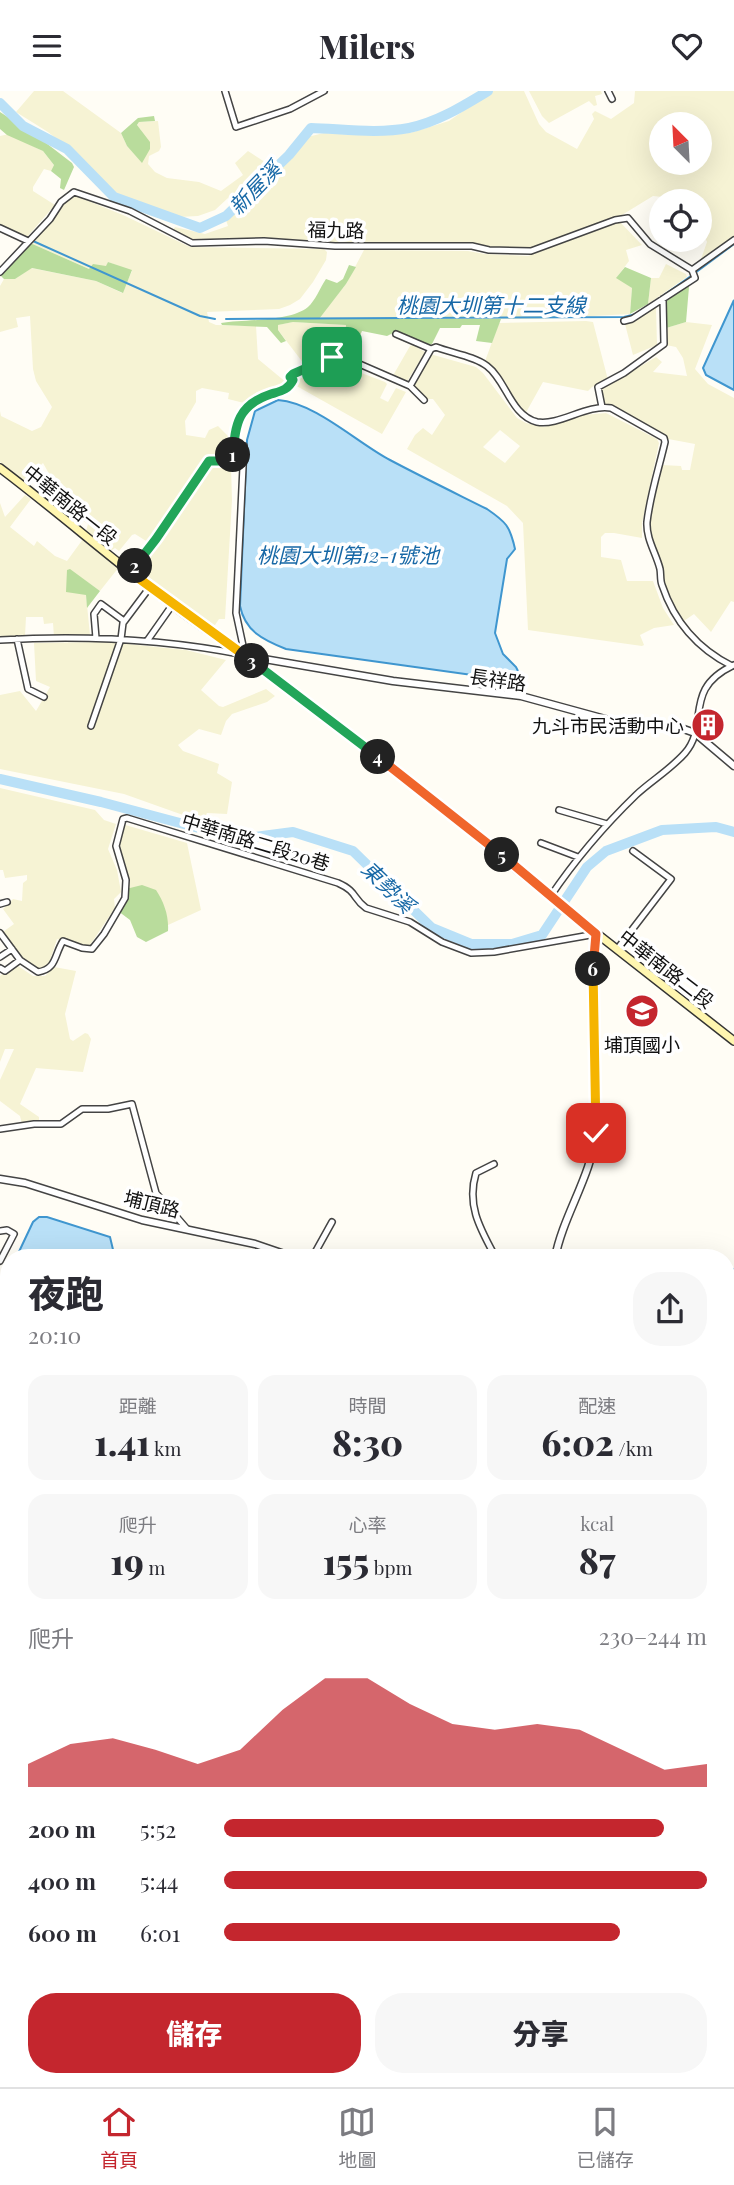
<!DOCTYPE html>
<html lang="zh-TW">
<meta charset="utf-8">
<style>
:root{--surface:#fff;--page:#f7f7f7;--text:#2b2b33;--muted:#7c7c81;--line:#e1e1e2;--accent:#c4262e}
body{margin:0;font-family:"Playfair Display","Noto Sans TC",serif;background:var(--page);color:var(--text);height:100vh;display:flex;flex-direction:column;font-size:26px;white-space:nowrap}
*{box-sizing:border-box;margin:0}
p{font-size:23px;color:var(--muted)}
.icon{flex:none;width:38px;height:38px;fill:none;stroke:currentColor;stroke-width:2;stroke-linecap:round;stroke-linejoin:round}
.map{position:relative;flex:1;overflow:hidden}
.side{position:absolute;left:0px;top:1158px;width:735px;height:838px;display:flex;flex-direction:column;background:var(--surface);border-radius:28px 28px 0 0;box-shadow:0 7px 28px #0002}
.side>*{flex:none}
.needle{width:46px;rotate:336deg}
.tools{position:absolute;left:649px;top:21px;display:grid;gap:14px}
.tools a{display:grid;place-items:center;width:63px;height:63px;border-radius:50%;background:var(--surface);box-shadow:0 7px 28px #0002;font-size:35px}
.pin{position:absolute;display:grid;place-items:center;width:60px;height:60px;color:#fff;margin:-30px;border-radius:14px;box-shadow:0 4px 10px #0006}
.km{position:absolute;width:35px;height:35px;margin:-18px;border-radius:50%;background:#222;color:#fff;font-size:19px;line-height:35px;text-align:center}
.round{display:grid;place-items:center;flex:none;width:74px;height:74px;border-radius:28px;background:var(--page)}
.headline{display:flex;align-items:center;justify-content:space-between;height:119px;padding:0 28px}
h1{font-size:38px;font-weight:800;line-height:52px}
.metrics{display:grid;grid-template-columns:repeat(3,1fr);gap:10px;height:119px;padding:7px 28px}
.metrics div{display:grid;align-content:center;border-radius:18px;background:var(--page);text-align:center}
.metrics b{font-size:35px;font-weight:800}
.metrics small{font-size:19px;font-weight:400}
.metrics p{font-size:19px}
.chart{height:196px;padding:14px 28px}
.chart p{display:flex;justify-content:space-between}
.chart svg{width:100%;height:126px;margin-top:7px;fill:var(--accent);opacity:.7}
.button{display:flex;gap:14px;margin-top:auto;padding:14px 28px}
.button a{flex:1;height:80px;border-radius:28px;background:var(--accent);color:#fff;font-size:28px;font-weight:800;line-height:80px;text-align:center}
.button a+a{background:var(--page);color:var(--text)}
ul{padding:0 28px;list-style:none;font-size:23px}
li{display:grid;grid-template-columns:112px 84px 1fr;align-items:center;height:52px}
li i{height:18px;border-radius:9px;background:var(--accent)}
header{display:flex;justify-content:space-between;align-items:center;height:91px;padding:0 28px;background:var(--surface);font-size:32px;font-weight:800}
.tab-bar{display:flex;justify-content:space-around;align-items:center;height:98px;border-top:2px solid var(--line);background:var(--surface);font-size:19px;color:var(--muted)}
.tab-bar a{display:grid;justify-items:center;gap:4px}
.tab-bar .current{color:var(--accent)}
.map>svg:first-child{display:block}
</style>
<header><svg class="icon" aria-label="menu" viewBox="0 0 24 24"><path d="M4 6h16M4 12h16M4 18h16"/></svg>Milers<svg class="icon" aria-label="heart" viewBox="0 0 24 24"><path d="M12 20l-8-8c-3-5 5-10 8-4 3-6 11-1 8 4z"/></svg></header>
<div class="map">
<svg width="734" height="1996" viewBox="0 0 734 1996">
<rect width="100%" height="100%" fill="#fffdf5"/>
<path fill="#f6f3d4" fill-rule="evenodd" d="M 34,0 L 63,0 L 121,42 L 127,55 L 142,71 L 141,39 L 137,35 L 139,31 L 158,30 L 161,56 L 159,60 L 149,65 L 148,73 L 155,81 L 167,87 L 199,91 L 221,100 L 243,84 L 235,72 L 248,60 L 268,73 L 269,76 L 235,110 L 228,107 L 215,119 L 198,125 L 179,126 L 115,102 L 77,64 L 48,41 L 16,21 Z
M 492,0 L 524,0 L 539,33 L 546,41 L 577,58 L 594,28 L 592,23 L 595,20 L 611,28 L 634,12 L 635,0 L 734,0 L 734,146 L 700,171 L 707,151 L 700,134 L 700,110 L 653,105 L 617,127 L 525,161 L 465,156 L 264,150 L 191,152 L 171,143 L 175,136 L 205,143 L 228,135 L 226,129 L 307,46 L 324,42 L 356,44 L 410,42 L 449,30 ZM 662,33 L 700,33 L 700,72 L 662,72 Z
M 529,0 L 601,0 L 602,3 L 595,5 L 597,14 L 594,15 L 589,10 L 549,32 L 542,25 Z
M 9,43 L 43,60 L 54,74 L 51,80 L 44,78 L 33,96 L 33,100 L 55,114 L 26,147 L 0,136 L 0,45 Z
M 70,105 L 76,105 L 123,124 L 190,156 L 324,158 L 327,161 L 326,169 L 313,191 L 300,208 L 290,214 L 279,218 L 207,221 L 209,231 L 216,234 L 256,235 L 258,268 L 287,292 L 284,295 L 257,301 L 244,312 L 228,308 L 229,302 L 202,297 L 196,300 L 196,311 L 185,330 L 186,344 L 205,347 L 209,339 L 218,335 L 228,345 L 229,367 L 207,369 L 202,373 L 151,453 L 135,443 L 132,444 L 119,460 L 115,457 L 112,459 L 86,440 L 88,433 L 79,427 L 60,402 L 43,372 L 24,390 L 0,371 L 0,320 L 1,325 L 32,340 L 41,336 L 52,316 L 36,290 L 33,278 L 30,225 L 16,227 L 18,236 L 0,241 L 0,195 L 4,188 L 15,188 L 31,177 L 96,190 L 122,202 L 132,180 L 108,171 L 107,175 L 89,178 L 28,151 Z
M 620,131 L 642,154 L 626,159 L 629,170 L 617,186 L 632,197 L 630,223 L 537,228 L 318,228 L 346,193 L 364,159 L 468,160 L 485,163 L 528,165 Z
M 666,173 L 686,183 L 687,186 L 648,213 L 651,187 L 659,187 Z
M 654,216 L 656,216 L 657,254 L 633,264 L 625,233 Z
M 586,230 L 593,231 L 608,289 L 592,296 L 588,300 L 543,291 L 524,325 L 496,286 L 484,273 L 499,232 Z
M 293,231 L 347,234 L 343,267 L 330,264 L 304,273 L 278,239 L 277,234 Z
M 686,231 L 712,234 L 695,278 L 708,293 L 734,307 L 734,511 L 731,510 L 711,541 L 694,523 L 681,532 L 660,485 L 646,439 L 659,376 L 662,374 L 681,375 L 682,379 L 690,379 L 695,353 L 663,347 L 603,315 L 599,300 L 656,266 L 662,271 L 653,281 L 687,285 L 683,267 L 676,256 L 666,254 L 663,238 Z
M 413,254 L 425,261 L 405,294 L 391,288 L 410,255 Z
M 430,263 L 476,276 L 483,282 L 517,327 L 526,332 L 544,336 L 584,324 L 606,322 L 657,348 L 659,352 L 642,432 L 642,447 L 614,442 L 605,442 L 601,446 L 601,466 L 621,469 L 627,490 L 653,490 L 663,517 L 674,534 L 654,537 L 640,544 L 644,554 L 642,555 L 528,539 L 523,432 L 507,415 L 407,358 L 415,344 L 423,337 L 432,344 L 445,324 L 433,308 L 421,308 L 411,297 ZM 500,339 L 520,355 L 505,372 L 483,356 Z
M 330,270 L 385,291 L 387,293 L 380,307 L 388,311 L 396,297 L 406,301 L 382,343 L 293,293 L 295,285 Z
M 210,373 L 231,375 L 232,409 L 225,528 L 219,528 L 211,540 L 135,479 L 153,457 Z
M 25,404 L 31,408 L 10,436 L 34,455 L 37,450 L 55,465 L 67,470 L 83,448 L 119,476 L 100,500 L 80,486 L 86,504 L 90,544 L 54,546 L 53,532 L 44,533 L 43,526 L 26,526 L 25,545 L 0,548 L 0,412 L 5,426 Z
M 108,551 L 186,559 L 226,569 L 201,599 L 219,615 L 223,616 L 266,598 L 275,605 L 267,611 L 232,623 L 226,630 L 221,644 L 199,638 L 178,654 L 183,660 L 219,673 L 217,682 L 232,691 L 227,723 L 207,722 L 204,728 L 183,724 L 124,703 L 0,678 L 0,604 L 20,600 L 36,620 L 50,596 L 36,590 L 34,552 Z
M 0,697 L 95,719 L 104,729 L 116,733 L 108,758 L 117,779 L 121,801 L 114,808 L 115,817 L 88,857 L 83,858 L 57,848 L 49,873 L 45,877 L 35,880 L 18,868 L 0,843 L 14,833 L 3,818 L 13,808 L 22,810 L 23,792 L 27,789 L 27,784 L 5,787 L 3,779 L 0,779 Z
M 122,733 L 187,752 L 201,819 L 168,834 L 164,815 L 126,798 L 120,773 L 115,763 Z
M 15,873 L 33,885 L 45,885 L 54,876 L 76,880 L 65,923 L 70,948 L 73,950 L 85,942 L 88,943 L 91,948 L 83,981 L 36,977 L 20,1013 L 39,1026 L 39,1029 L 22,1033 L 20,1025 L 0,1010 L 0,989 L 14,958 L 5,958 L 0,971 L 0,885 Z"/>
<path fill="#b9dc9c" d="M 0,21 L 37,45 L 72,72 L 74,76 L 64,99 L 60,97 L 61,88 L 51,80 L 54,74 L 43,60 L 7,44 L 0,38 Z
M 154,25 L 155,30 L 139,31 L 137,34 L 150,51 L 150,58 L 142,72 L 127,55 L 121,42 L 138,27 Z
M 28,151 L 89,178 L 93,173 L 106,175 L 108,171 L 132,179 L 123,202 L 96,190 L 32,177 L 15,188 L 4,188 L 1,185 Z
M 349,174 L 356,176 L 346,193 L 319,228 L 501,228 L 492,252 L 476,250 L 480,234 L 462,234 L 460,237 L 440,237 L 432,253 L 429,254 L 393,242 L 387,245 L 362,240 L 351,266 L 344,264 L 346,234 L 293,231 L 278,234 L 278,239 L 286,250 L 281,252 L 267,236 L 222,234 L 221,232 C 245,228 290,231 308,216 C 315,210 320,197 326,188 L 337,192 L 343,188 Z
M 625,176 L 651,187 L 648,213 L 630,223 L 632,197 L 616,187 Z
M 686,195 L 689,196 L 686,231 L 663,238 L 663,213 Z
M 70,478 L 100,500 L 87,517 L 86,504 L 66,501 L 67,479 Z
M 142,794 L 156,799 C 164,811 169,825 168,840 L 146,851 L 137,846 L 130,829 L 118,820 L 126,798 Z"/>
<path fill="#b9e0f7" stroke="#3f96cf" stroke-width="2" d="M 734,209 L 734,299 L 706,284 L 703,277 Z
M 278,309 C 316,312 356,351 390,369 C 422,386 455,402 487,418 C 506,431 510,435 515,458 L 507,468 L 495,542 L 503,563 L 516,576 L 521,586 L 508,589 L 286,558 C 263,549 245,540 240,515 L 247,349 L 255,320 Z
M 39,1126 L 47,1126 L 110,1146 L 115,1167 L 16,1167 L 33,1131 Z
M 734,1178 L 734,1252 L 726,1250 L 726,1185 Z
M 9,1184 L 9,1266 L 0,1263 L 0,1203 Z
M 726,1939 L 734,1939 L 734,1988 L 711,1990 L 696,1996 L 647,1996 L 654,1988 L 726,1988 Z
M 104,1988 L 189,1988 L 203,1996 L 119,1996 Z"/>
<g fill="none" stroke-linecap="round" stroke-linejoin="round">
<path stroke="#3f96cf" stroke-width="2" d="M 33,150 L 200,225 L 215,228
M 695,182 L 734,153
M 664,204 L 691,185
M 226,228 L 624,226 L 636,223
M 0,1327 L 9,1329
M 726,1328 L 734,1336"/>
<path stroke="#b9e0f7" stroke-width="10" d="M 0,12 L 23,35 L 67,58 L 114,106 L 200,137 L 226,125 L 289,64 L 311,37 C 343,38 378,43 409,37 C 438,31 463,15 488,0
M 0,688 L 101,711 L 240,748 L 293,741 L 353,760 L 432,837 L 471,853 L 512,853 L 542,844 L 587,776 L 606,760 L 662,739 L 716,736 L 734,741"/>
<defs>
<path id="minor" d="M 225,0 L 236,36 L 290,18 L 324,0
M 608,0 L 612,8
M 0,137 L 28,150
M 692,179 L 734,149
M 0,181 L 50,128 L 61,111 L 74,101 L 130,120 L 192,152 L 264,150 L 335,155 L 472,155 L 489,159 L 531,160 L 615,129 L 628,127 L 650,153 L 692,179
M 624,230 L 632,228 L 695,187 L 692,179
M 396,243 L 431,258 L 436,256 C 451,262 474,265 487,275 C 506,289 511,325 537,331 C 560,335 586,313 611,317 L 664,347 L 665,351 C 659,377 650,404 647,431 C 646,448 656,462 660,478 C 661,483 660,489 662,494 C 674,530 698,558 732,575
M 410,295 L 431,258
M 602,316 L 598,296 L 624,282 L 664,253 L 663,208
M 130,481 L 157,448 L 209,370 L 229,370 L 233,367 C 235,335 236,314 271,303 C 281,300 288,299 293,289 L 290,286 L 293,283 L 332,266 L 341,265 L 410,295 L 424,309
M 96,547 L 94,523 L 101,513 L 124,530
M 17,548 L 28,598 L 44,606
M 0,549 C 82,544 164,548 245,564 L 236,522 L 244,355
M 147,550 L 173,513
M 91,635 L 121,548 L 123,532 L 150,496
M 559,719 L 607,733
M 541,752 L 578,766
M 550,806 C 575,769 604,735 636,704 C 651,690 671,678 685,662 C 710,633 682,598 734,574
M 0,813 L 7,811
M 0,842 L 20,869 L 38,881 C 57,878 54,864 63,850 L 82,857 L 92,858 L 104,843 L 125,807 L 126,789 L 116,755 L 123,728 L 127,727 L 338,792 C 358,801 352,807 366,817 L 410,831 L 442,851 L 471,862 L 494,861 L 596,843
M 618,857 L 671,788 L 633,760
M 0,866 L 12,858
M 0,877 L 5,880 L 20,869
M 0,1038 L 34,1033 L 61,1033 L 82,1018 L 108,1018 L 132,1013 L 156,1102 L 187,1138
M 494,1073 L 476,1082 C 466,1115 481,1139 496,1167
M 0,1140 L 7,1139 L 14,1143 L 0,1170
M 312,1167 L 332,1131
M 0,1629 L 9,1614
M 726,1637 L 734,1635
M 0,1733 L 9,1738
M 206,1990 L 283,1996
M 286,1996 L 325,1988
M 585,1996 L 608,1991"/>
<path id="tertiary" d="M 247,565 L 393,590 L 521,605 L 616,631 L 678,636 L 695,642 L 734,675
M 0,1088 L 25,1092 L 142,1129 L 255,1153 L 296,1167
M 555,1167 C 563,1124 592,1085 596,1040 C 598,1017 594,994 593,971 C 592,928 592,885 596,843"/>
<path id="secondary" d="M 0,377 C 82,439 158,510 245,564 L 421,700 L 554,809 L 734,950"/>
</defs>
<use href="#minor" stroke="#444" stroke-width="8"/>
<use href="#tertiary" stroke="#444" stroke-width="9"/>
<use href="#secondary" stroke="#333" stroke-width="10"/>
<use href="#minor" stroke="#fff" stroke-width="5"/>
<use href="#tertiary" stroke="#fff" stroke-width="6"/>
<use href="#secondary" stroke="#fff6b0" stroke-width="7"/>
</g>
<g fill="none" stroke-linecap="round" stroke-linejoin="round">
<defs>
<path id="split-1" d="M 233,364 C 235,333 238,314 271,303 C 281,300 288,299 293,289 L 290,286 L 293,283 L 332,266"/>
<path id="split-2" d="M 135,475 L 156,448 L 209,370 L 229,370 L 233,364"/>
<path id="split-3" d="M 135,475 L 130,481 L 252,570"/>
<path id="split-4" d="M 252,570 L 378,666"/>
<path id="split-5" d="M 378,666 L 502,764"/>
<path id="split-6" d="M 502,764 L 596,843 L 593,878"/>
<path id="split-7" d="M 593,878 L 596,1042"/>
</defs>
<use href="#split-1" stroke="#fff" stroke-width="14"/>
<use href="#split-2" stroke="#fff" stroke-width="14"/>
<use href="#split-3" stroke="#fff" stroke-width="14"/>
<use href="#split-4" stroke="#fff" stroke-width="14"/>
<use href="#split-5" stroke="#fff" stroke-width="14"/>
<use href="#split-6" stroke="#fff" stroke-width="14"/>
<use href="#split-7" stroke="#fff" stroke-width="14"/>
<use href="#split-1" stroke="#22a559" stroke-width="9"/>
<use href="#split-2" stroke="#22a559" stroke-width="9"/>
<use href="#split-3" stroke="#f5b400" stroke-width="9"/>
<use href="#split-4" stroke="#22a559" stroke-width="9"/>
<use href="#split-5" stroke="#f0652b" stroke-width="9"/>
<use href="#split-6" stroke="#f0652b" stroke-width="9"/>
<use href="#split-7" stroke="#f5b400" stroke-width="9"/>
</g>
<defs>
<symbol id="building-disc" viewBox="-11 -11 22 22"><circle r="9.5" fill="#c4262e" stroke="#fff"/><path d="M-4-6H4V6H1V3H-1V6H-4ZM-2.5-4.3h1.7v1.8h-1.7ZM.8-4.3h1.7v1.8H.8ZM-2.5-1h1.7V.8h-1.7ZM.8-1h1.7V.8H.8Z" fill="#fff"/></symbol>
<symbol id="school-disc" viewBox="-11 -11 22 22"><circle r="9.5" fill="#c4262e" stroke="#fff"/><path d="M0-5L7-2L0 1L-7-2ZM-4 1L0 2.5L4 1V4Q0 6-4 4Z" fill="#fff"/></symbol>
</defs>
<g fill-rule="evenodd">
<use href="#building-disc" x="689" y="615" width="38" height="38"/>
<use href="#school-disc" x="623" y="901" width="38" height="38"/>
</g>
<g text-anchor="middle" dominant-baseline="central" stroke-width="7" stroke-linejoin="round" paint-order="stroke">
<g font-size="19" fill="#111" stroke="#fff">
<text transform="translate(336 138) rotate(1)">福九路</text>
<text transform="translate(71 413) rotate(39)">中華南路一段</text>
<text transform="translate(498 588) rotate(8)">長祥路</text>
<text transform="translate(256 750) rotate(17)">中華南路二段20巷</text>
<text transform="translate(667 877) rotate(38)">中華南路二段</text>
<text transform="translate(152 1112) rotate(14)">埔頂路</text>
</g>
<g font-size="19" fill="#111" stroke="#fff" text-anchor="end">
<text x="684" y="634">九斗市民活動中心</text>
<text x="642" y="953" text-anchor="middle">埔頂國小</text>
</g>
<g font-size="21" font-style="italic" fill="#1768a6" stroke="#fff">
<text transform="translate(254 96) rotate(-46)">新屋溪</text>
<text x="491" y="213">桃園大圳第十二支線</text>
<text x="348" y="463">桃園大圳第12-1號池</text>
<text transform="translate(389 795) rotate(44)">東勢溪</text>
</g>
</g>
</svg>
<div class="tools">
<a><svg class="needle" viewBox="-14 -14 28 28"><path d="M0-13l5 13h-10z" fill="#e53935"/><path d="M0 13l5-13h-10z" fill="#7c7c81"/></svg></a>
<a><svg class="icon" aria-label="locate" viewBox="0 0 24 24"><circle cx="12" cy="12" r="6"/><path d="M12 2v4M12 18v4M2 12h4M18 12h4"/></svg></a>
</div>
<div class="pin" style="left:332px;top:266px;background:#1e9e55"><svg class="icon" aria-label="arrive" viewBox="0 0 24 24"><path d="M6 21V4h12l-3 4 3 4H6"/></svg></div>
<div class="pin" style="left:596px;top:1042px;background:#d93025"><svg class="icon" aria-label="check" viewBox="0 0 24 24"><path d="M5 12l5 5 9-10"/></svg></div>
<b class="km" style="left:233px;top:364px">1</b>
<b class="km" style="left:135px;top:475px">2</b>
<b class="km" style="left:252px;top:570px">3</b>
<b class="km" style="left:378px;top:666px">4</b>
<b class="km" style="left:502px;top:764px">5</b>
<b class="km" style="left:593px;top:878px">6</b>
<section class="side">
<div class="headline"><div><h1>夜跑</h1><p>20:10</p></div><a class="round"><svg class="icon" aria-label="share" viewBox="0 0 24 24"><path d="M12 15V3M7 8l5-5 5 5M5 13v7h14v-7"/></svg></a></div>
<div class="metrics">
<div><p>距離</p><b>1.41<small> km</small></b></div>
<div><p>時間</p><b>8:30</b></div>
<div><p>配速</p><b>6:02<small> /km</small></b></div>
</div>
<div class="metrics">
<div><p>爬升</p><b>19<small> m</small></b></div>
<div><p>心率</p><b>155<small> bpm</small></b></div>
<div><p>kcal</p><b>87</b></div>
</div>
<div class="chart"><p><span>爬升</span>230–244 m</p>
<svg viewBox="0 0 160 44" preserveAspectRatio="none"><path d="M0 44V36L10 29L20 27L30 31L40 36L50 31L60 17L70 6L80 6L90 15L100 22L110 24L120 22L130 24L140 31L150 38L160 36V44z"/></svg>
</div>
<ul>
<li><b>200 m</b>5:52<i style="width:91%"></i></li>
<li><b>400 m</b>5:44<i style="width:100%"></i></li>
<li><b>600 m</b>6:01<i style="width:82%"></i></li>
</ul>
<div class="button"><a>儲存</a><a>分享</a></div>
</section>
</div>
<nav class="tab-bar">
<a class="current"><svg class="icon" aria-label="home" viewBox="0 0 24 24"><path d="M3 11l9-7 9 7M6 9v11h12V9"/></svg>首頁</a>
<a><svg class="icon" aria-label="map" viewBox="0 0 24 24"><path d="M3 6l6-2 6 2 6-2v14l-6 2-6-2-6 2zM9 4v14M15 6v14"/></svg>地圖</a>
<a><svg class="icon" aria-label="saved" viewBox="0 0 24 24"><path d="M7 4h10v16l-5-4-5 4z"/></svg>已儲存</a>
</nav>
